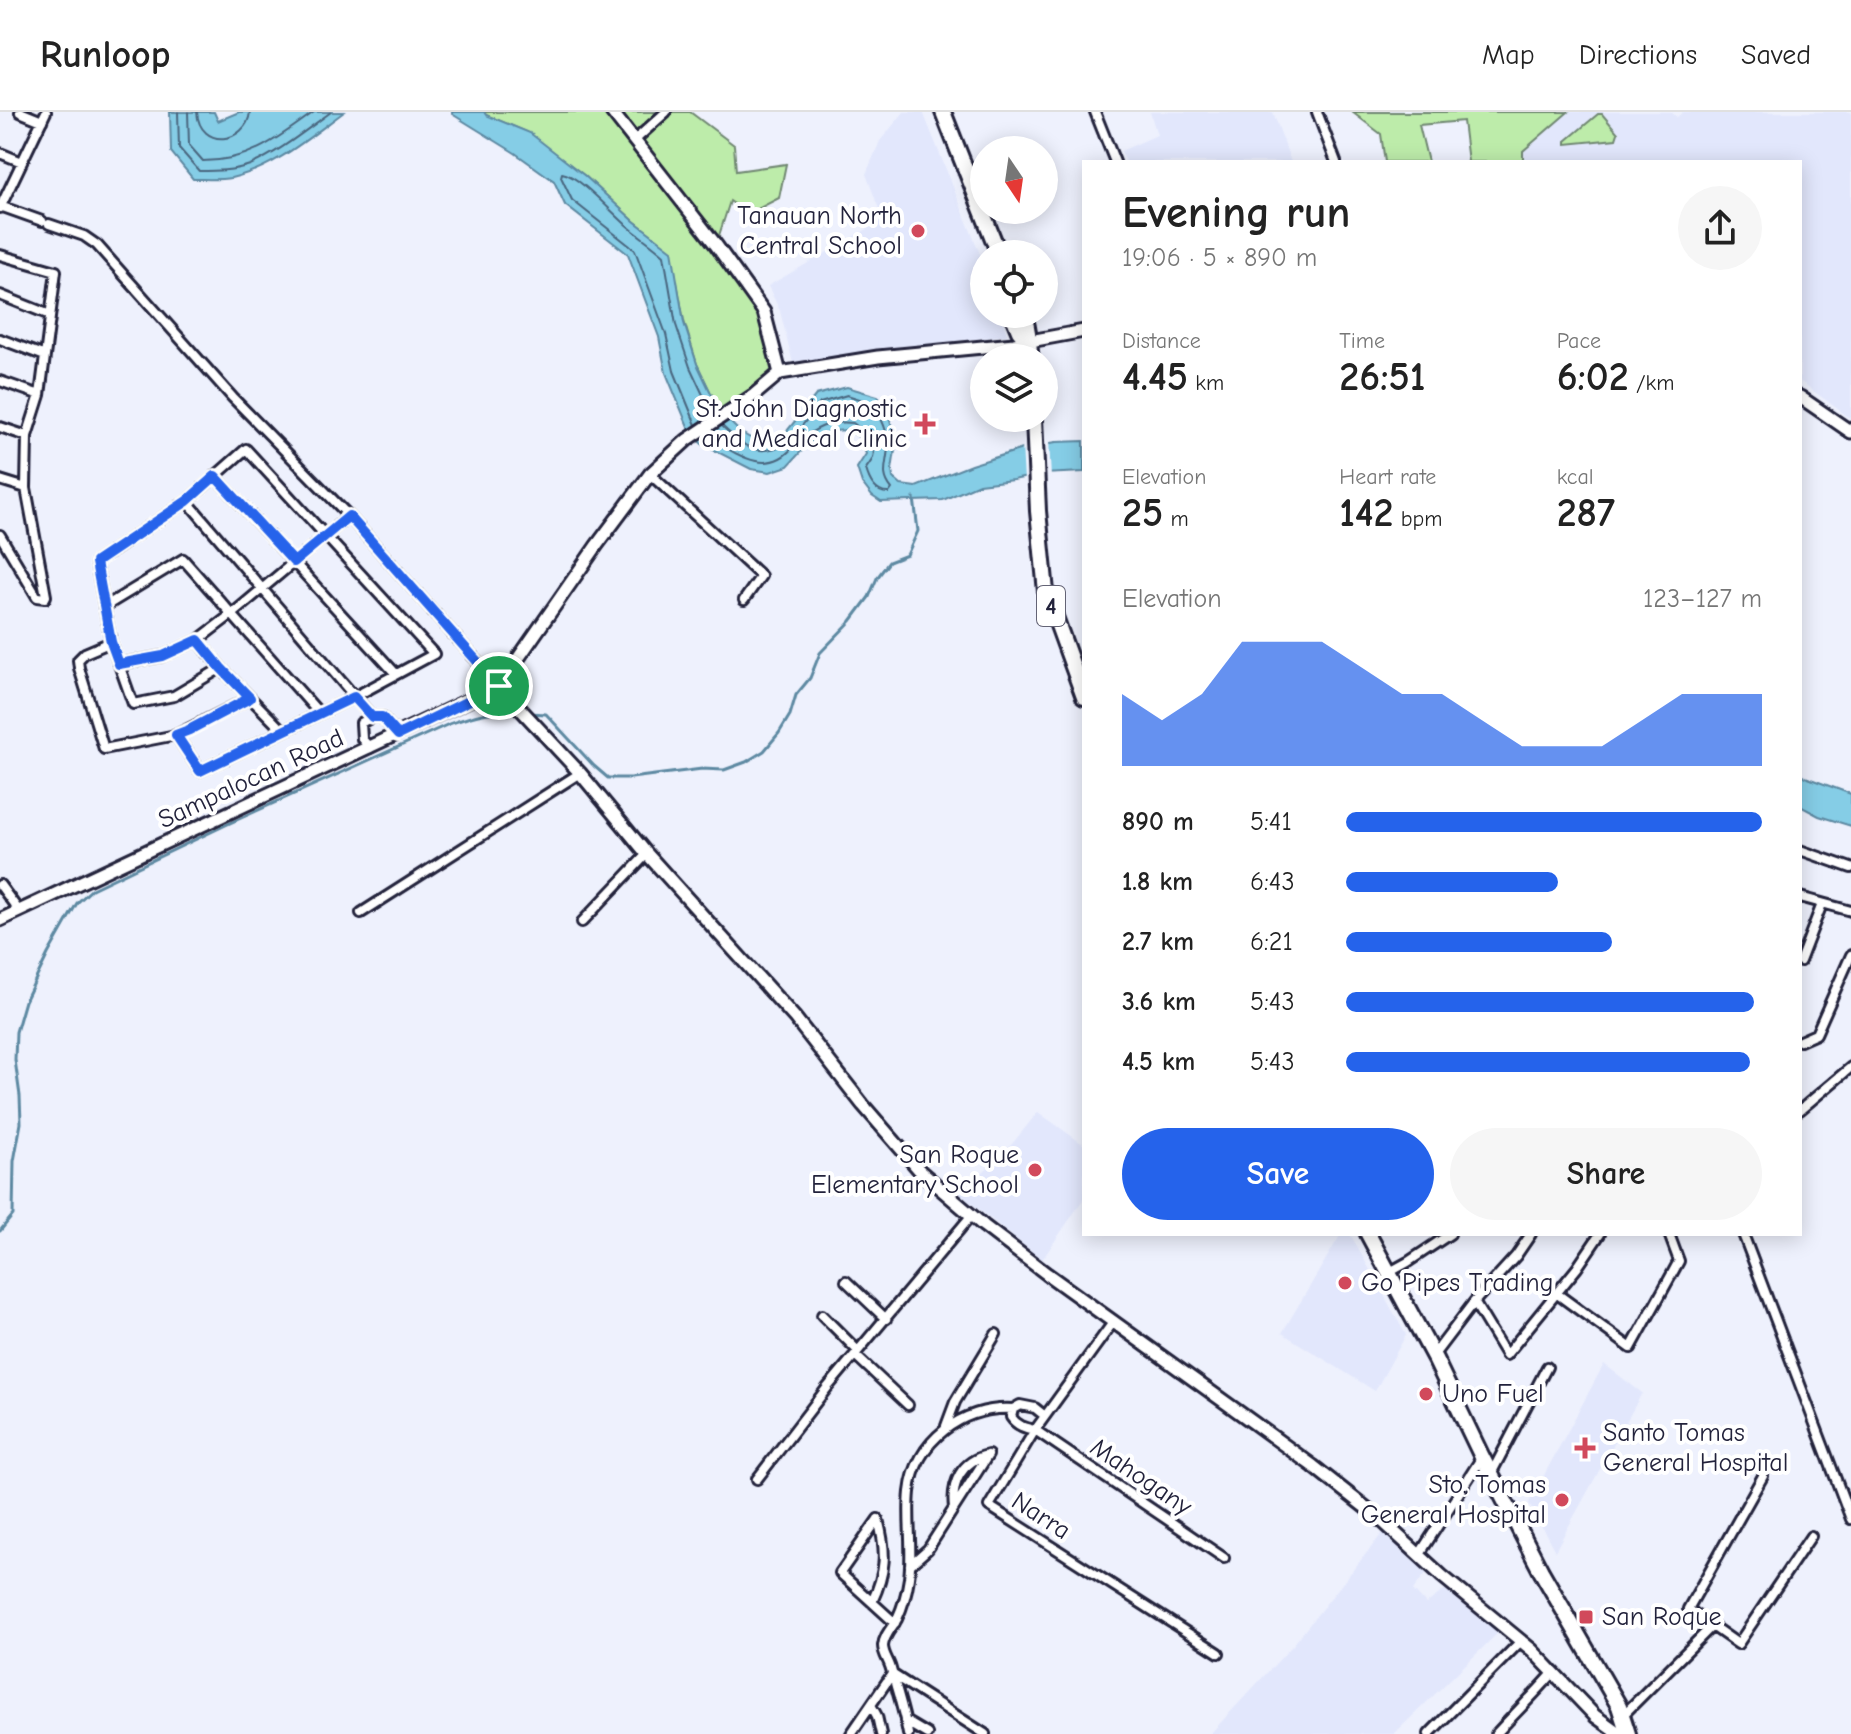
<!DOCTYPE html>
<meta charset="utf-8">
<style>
:root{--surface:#fff;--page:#f6f6f6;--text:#222;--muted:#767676;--line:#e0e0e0;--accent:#2563eb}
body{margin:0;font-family:"Comic Neue",sans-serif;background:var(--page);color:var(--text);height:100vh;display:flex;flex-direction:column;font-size:30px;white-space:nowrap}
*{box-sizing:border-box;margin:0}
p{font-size:26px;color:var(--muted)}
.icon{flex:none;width:44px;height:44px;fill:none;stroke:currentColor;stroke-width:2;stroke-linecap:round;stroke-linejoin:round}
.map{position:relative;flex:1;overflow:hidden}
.side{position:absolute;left:1082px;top:48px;width:720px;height:1076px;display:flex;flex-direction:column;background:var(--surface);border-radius:0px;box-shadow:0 4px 20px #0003}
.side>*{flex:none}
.needle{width:52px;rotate:167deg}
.tools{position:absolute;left:970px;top:24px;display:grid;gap:16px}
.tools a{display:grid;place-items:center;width:88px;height:88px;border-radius:50%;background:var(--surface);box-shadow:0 4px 20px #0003;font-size:40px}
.pin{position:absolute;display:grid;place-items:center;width:68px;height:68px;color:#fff;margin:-34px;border:4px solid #fff;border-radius:50%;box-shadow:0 2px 8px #0007}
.round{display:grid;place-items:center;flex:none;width:84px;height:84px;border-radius:42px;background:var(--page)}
.summary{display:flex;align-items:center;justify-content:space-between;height:136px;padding:0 40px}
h1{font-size:44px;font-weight:600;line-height:60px}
.metrics{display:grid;grid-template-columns:repeat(3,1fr);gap:12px;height:136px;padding:8px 40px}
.metrics div{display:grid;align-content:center}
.metrics b{font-size:40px;font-weight:600}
.metrics small{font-size:22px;font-weight:400}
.metrics p{font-size:22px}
.chart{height:224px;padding:16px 40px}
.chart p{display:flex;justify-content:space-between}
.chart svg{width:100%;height:144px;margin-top:8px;fill:var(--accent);opacity:.7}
.button{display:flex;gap:16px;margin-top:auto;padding:16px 40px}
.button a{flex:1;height:92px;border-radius:48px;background:var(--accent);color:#fff;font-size:32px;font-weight:600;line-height:92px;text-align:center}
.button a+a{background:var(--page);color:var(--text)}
ul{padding:0 40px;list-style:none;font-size:26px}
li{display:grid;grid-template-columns:128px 96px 1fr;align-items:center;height:60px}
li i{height:20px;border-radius:10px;background:var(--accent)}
header{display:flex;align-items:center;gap:48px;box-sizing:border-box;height:112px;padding:0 40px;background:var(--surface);border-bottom:2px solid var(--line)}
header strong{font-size:38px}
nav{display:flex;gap:44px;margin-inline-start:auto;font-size:28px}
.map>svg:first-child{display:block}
</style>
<header>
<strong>Runloop</strong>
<nav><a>Map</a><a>Directions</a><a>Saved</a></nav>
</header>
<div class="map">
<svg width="1851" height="1622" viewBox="0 0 1851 1622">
<rect width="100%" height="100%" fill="#eef1fd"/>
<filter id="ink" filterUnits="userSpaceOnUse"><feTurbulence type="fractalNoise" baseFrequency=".0125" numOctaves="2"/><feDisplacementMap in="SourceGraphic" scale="16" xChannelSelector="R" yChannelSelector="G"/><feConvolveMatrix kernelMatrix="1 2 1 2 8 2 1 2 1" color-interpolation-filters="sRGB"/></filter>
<g filter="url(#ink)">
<path fill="#e2e7fc" d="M 904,0 L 923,0 L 984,152 L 984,202 L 1001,202 L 1007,223 L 793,251 L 780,199 L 768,174 L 883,108 L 866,62 L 880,29 Z
M 1150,0 L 1273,0 L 1291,50 L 1126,50 L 1121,39 L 1157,23 Z
M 1568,0 L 1671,0 L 1677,5 L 1683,0 L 1851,0 L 1851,307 L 1800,269 L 1800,50 L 1523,50 L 1523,39 Z
M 1038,1000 L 1084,1033 L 1084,1086 L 1042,1148 L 960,1082 L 1012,1032 Z
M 1341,1122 L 1350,1122 L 1406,1223 L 1375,1279 L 1282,1221 Z
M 1604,1252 L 1642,1281 L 1555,1439 L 1529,1391 Z
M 1385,1418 L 1427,1460 L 1413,1478 L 1426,1492 L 1451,1473 L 1502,1517 L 1394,1622 L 1210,1622 L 1293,1533 Z"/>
<path fill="#bdecaa" stroke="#708772" stroke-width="2" d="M 484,0 L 690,0 L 734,33 L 736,59 L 786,52 L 779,86 L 748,102 L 730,89 L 716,133 L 764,200 L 780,261 L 720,300 L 697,252 L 684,209 L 671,138 L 634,109 L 585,64 L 527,20 L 486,3 Z
M 1352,0 L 1568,0 L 1523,39 L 1523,50 L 1468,50 L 1463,9 L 1419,13 L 1428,50 L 1385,50 L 1381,22 Z
M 1598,2 L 1602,2 L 1618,21 L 1616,27 L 1566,32 L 1566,29 Z"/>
<path fill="#85cde6" stroke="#5d89a2" stroke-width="2" d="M 170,0 L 214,0 L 218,9 L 239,0 L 344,0 C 310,25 273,57 231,66 C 219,68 205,67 193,67 L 171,40 Z
M 452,0 L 484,0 L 486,3 L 530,21 L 585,64 L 634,109 L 672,138 L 684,211 L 697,252 L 720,300 L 740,320 L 759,331 L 774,330 L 783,324 L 816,283 L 847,275 L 878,284 L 889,303 L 896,332 L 892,358 L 893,366 L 901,373 L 916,375 L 971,353 L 1029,335 L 1056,330 L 1084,329 L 1084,360 L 1042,362 L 1013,368 L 979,372 L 943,388 L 881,390 L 872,384 L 862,371 L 857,356 L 866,342 L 860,326 L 849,318 L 831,319 L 821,323 L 806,334 L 788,354 L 770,360 L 751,357 L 702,332 L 691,322 L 666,261 L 659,225 L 628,142 L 565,93 L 554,69 L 515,41 L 452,2 Z
M 1800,663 L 1851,682 L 1851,714 L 1819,704 L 1800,694 Z"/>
<path fill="#eef1fd" d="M 1049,327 L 1051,366 L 1024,370 L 1022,333 Z"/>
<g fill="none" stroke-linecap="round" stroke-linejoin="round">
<path stroke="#4a667f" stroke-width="2" d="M 178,0 L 179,36 L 199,59 C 216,59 233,59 250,53 C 278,41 306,18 331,0
M 188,0 L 189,33 L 203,49 C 250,49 277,27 314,0
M 197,0 C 200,39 247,31 250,0
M 847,283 L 872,291 C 880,303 888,319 888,333 C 888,351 879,362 892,377 L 889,381 C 876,382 869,369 866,357 C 868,353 872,350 873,345 C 877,332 863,318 853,311 C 830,308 815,316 797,331 L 792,329 L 793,325 L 820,291 Z
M 696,313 L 674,259 L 666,222 L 635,138 L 572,88 L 561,65 L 562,61 C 579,63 614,103 630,116 C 641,125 653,133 664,143 L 676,213 L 690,255 L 712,302
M 706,324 C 734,340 767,367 793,335 L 792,332 L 789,330 C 759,347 745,336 722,314"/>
<path stroke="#5d89a2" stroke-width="3" d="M 529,601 L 546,602 L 594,654 L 608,666 L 631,666 L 702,657 L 724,658 L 746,650 L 764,639 L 779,621 L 790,603 L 796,583 L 810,566 L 820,541 L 851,509 L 869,485 L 877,466 L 889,450 L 907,443 L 918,419 L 914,386
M 0,1119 L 13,1103 L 14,1049 L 21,1011 L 20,984 L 15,948 L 16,920 L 25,889 L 48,842 L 77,791 L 92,777 L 230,711 L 449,612 C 472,604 492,597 517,601"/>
<defs>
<path id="street" d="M 20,0 L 42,9
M 1095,0 L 1115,50
M 1317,0 L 1336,50
M 635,28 L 666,0
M 0,41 L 22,50
M 0,94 L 42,109
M 0,96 L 46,0
M 49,112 L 84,124 L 97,133 L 233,286 L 349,404 L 499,574
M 0,143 L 56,159 L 40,283 L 27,324 L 26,376 L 46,484 L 45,486 L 37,485 L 0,423
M 0,183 L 50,203
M 0,227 L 45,244
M 0,269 L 40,283
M 0,315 L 27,324
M 650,362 L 761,464 L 744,488
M 215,364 L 396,562
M 0,368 L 26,376
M 187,389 L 372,605
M 104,495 L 183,447 L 319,601
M 198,528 L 221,556 L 283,619
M 111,530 L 85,541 L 78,548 L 79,556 L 104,637 L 176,623 L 250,586
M 119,552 L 163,544 L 198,528 L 232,502 L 349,404
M 176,623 L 200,659 L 354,585 L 434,542 L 246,337 L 187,389 L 96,450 L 111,530 L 133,592 L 174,584 L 221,556
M 370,636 L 362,627 L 361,611 L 372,605 L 382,605 L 398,623
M 1800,738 L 1851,756
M 0,773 L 19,799
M 1800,785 L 1851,799
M 361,801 L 580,661
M 582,810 L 647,742
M 1800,849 L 1822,792
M 1800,929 L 1816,922 L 1851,843
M 1800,998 L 1851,955
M 1743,1122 L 1851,1407
M 1388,1161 L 1408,1150 L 1450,1122
M 846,1169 L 886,1207
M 1556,1181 L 1631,1236 L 1679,1149 L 1669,1122
M 1474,1190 L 1506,1243 L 1577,1156 L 1600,1122
M 822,1203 L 858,1239
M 1114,1209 L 1035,1318 L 989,1394 L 1219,1541
M 855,1243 L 908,1293
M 1433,1244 L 1474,1190 L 1516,1144 L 1531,1122
M 1045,1304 L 1035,1296 L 1020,1293 L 1013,1297 L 1011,1305 C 1017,1314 1025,1316 1035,1318 L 1224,1446
M 946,1314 L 955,1290 L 996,1222
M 1491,1362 L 1547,1255
M 1763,1364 L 1688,1497 L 1738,1532 L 1811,1424
M 757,1367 L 827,1276 L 971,1104
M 954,1396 C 951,1371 961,1349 988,1343
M 878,1407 L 840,1461 L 895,1511
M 1419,1443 L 1482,1345
M 910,1453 L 928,1437 L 988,1343
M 872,1490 C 886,1460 887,1440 878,1407
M 871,1593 L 877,1604 L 881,1622
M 1623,1603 L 1712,1514
M 905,1609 L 927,1622
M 851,1622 L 892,1562 L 985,1622
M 908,1622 C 904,1599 897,1579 891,1557 C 889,1549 883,1542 883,1534 C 884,1523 892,1516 897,1507 C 903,1494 907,1480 909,1466 C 913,1437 907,1409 910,1380 C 915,1329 962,1294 1013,1297
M 1429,1622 L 1521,1529
M 1496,1622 C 1515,1601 1535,1582 1554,1560"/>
<path id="secondary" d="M 612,0 L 716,133 L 764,200 L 780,261
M 1800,285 L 1851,320
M 499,574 L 580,661 L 647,742 L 795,906 L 863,993 L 921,1060 L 984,1114 L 1047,1162 L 1254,1311 L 1313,1354 L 1379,1406 L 1442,1464 L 1532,1538 L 1595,1604 L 1620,1622
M 0,808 L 499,574 L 597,433 L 650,362 L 687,328 L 754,283 L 780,261 L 878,245 L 1014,232 L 1084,219"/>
<path id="highway" d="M 943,0 L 999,142
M 1012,202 L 1019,219 L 1028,230
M 1023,202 C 1030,217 1028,230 1031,246
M 1034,306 L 1038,399 L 1046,480 L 1084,585
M 1368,1122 L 1435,1247 L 1482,1345 L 1541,1459 L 1619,1594 L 1628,1622"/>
</defs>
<use href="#street" stroke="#22223b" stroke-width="14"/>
<use href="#secondary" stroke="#22223b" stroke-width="17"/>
<use href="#highway" stroke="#22223b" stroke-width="20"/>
<use href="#street" stroke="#fff" stroke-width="8"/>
<use href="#secondary" stroke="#fff" stroke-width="11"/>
<use href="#highway" stroke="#fff" stroke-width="14"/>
</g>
</g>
<g fill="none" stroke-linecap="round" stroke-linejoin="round" filter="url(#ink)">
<defs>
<path id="route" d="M 215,364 L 294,450 L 349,404 L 499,574 L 398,623 L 382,605 L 372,605 L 354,585 L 200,659 L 176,623 L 189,618 L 250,586 L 221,556 L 198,528 L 163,544 L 119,552 L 111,530 L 96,450 L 187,389 Z"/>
</defs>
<use href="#route" stroke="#fff" stroke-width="16"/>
<use href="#route" stroke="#2563eb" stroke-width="10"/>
</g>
<g fill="#d1495b" stroke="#fff" stroke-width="3">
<circle cx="918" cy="119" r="8"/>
<path d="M921 300h8v8h8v8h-8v8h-8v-8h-8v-8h8z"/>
<circle cx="1035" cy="1058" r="8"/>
<circle cx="1345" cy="1171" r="8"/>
<circle cx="1426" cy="1282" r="8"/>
<path d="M1581 1324h8v8h8v8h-8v8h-8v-8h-8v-8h8z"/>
<circle cx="1562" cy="1388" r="8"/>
<rect x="1578" y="1497" width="16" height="16" rx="4"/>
</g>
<g text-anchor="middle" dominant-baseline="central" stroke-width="8" stroke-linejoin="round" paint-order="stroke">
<rect fill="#fff" stroke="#646476" stroke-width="2" x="1037" y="474" width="28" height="40" rx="6"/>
<g font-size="24" font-weight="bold" fill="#22223b">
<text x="1051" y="494">4</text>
</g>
<g font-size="26" fill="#22223b" stroke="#fff" text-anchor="end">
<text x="902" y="104">Tanauan North<tspan x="902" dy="30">Central School</tspan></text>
<text x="907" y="297">St. John Diagnostic<tspan x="907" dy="30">and Medical Clinic</tspan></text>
<text x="1019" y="1043">San Roque<tspan x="1019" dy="30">Elementary School</tspan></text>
<text x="1361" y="1171" text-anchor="start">Go Pipes Trading</text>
<text x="1442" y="1282" text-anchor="start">Uno Fuel</text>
<text x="1603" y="1321" text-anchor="start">Santo Tomas<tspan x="1603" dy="30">General Hospital</tspan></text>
<text x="1546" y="1373">Sto. Tomas<tspan x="1546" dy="30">General Hospital</tspan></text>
<text x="1602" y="1505" text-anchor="start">San Roque</text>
</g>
<g font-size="26" fill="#22223b" stroke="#fff">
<text transform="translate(251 667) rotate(-25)">Sampalocan Road</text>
<text transform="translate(1141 1365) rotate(34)">Mahogany</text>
<text transform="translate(1041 1404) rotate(33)">Narra</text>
</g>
</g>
</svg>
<div class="tools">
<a><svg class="needle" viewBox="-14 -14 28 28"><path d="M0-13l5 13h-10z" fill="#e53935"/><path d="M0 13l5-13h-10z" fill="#767676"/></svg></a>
<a><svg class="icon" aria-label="locate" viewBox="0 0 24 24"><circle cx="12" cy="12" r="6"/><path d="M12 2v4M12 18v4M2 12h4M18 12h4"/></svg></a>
<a><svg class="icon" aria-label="layers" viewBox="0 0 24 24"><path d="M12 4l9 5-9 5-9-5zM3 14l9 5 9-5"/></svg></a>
</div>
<div class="pin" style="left:499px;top:574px;background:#1e9e55"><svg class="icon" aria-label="arrive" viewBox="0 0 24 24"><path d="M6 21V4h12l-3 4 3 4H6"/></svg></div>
<section class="side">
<div class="summary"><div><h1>Evening run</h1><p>19:06 · 5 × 890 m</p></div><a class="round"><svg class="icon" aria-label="share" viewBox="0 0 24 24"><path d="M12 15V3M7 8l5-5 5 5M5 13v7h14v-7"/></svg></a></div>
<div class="metrics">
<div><p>Distance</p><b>4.45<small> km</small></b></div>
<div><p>Time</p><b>26:51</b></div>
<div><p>Pace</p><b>6:02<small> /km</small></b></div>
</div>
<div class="metrics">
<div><p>Elevation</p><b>25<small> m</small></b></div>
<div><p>Heart rate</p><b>142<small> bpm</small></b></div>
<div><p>kcal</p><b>287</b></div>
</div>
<div class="chart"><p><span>Elevation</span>123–127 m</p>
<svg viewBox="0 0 160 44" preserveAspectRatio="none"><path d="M0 44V22L10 30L20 22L30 6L40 6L50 6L60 14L70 22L80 22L90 30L100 38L110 38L120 38L130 30L140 22L150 22L160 22V44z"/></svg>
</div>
<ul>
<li><b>890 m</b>5:41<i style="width:100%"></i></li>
<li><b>1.8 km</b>6:43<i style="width:51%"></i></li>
<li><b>2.7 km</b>6:21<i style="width:64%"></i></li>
<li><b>3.6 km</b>5:43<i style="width:98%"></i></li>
<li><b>4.5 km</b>5:43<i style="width:97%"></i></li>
</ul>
<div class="button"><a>Save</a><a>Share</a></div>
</section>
</div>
